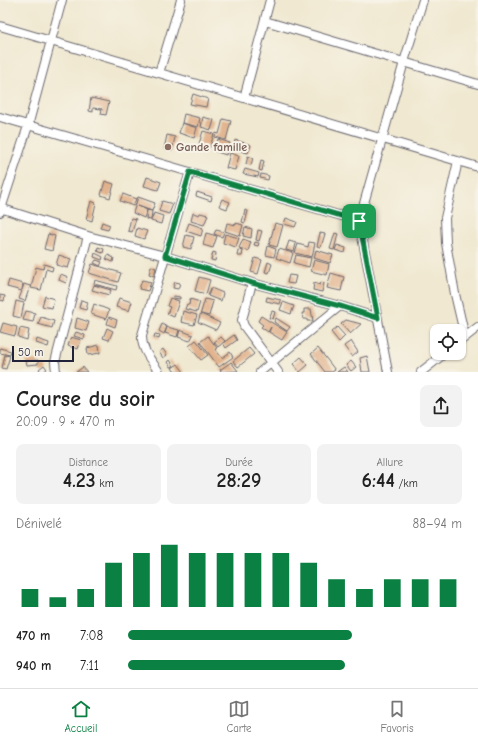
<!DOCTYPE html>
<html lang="fr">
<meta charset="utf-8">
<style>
:root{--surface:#fff;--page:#f2f2f2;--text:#222;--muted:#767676;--line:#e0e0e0;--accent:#0b8043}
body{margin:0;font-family:"Comic Neue",sans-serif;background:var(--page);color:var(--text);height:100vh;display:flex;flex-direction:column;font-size:15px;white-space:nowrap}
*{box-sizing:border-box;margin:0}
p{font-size:13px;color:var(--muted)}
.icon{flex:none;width:22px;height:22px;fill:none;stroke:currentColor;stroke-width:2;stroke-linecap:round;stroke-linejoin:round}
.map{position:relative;height:372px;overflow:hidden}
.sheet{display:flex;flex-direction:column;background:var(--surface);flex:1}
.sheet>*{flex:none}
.fabs{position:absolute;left:430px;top:324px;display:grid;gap:8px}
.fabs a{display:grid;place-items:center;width:36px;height:36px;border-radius:8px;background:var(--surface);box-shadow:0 1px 3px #0004;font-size:20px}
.scale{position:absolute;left:12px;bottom:10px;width:62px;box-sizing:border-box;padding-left:4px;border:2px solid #22223b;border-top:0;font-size:11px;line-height:14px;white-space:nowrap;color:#22223b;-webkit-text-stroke:3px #f7f3e8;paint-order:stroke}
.pin{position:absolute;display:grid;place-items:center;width:34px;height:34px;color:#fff;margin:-17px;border-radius:8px;box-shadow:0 2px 6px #0006}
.round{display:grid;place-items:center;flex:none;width:42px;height:42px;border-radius:8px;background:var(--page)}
.head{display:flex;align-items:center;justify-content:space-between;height:68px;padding:0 16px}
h1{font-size:22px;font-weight:700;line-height:30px}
.stats{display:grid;grid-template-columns:repeat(3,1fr);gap:6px;height:68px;padding:4px 16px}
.stats div{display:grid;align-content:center;border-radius:8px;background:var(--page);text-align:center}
.stats b{font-size:20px;font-weight:700}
.stats small{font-size:11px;font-weight:400}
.stats p{font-size:11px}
.chart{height:112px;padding:8px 16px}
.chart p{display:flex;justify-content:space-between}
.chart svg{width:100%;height:72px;margin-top:4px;stroke:var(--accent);stroke-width:6}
ul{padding:0 16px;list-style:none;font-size:13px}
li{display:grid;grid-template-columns:64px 48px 1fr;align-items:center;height:30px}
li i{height:10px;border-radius:5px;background:var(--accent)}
.menu{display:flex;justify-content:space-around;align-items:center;height:56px;border-top:1px solid var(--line);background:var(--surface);font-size:11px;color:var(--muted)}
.menu a{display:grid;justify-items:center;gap:2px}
.menu .active{color:var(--accent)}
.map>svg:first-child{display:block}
</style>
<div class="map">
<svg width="478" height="372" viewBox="0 0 478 372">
<rect width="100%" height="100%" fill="#f7f3e8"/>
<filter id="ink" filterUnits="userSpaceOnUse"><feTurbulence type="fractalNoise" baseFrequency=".025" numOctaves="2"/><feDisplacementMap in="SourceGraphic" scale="8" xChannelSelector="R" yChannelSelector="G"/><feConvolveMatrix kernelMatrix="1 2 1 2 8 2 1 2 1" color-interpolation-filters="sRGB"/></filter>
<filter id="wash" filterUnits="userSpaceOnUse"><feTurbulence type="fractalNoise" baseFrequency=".012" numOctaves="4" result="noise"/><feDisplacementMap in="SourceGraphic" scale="16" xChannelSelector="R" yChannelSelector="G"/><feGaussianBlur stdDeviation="0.9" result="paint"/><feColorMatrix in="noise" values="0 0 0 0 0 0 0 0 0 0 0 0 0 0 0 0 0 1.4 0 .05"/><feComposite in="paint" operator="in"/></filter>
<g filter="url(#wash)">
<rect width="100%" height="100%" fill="#f0e8d0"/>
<g id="blocks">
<path fill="#e1b18a" d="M 193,94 L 208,99 L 206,107 L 190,104 Z
M 91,98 L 109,102 L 106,115 L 101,114 L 102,109 L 93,108 L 93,112 L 89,111 Z
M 184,114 L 200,118 L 198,127 L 182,123 Z
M 203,117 L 214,120 L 211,130 L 201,127 Z
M 223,119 L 231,121 L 226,140 L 215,137 L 216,133 L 219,134 Z
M 182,123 L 197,128 L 194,138 L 179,133 Z
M 203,131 L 214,134 L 210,147 L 199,144 Z
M 167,135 L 175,137 L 172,151 L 164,149 Z
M 218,139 L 230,143 L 226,155 L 214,151 Z
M 235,140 L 251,145 L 248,153 L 233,149 Z
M 230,153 L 239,156 L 235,170 L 226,168 Z
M 248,156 L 253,158 L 251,165 L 246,164 Z
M 261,160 L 264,161 L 262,171 L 259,170 Z
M 245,169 L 259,173 L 258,177 L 243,174 Z
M 261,174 L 269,176 L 268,180 L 260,178 Z
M 147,177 L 161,182 L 158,190 L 144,186 Z
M 105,181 L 114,184 L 110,198 L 101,195 Z
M 197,192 L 212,197 L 211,201 L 196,196 Z
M 123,194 L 136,199 L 133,206 L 120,201 Z
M 138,197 L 155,203 L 152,211 L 138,206 L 147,210 L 144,218 L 133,213 Z
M 222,199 L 230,202 L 227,209 L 219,206 Z
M 91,201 L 96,203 L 92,221 L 86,219 Z
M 162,201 L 173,204 L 169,214 L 159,211 Z
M 147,210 L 152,211 L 151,220 L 146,219 Z
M 245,210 L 248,211 L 245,223 L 242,222 Z
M 154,213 L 163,216 L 161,224 L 151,221 Z
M 193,213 L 199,215 L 200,213 L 208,215 L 204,225 L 191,221 Z
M 131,218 L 136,219 L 132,232 L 128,231 Z
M 286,218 L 297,222 L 295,227 L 284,224 Z
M 102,222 L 110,225 L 108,230 L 100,228 Z
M 189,223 L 203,228 L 201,236 L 186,231 Z
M 227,223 L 236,225 L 236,223 L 243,225 L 240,236 L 225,231 Z
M 275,223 L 283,225 L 277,247 L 269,245 Z
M 245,227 L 252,229 L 251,238 L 243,236 Z
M 137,228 L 147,231 L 144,239 L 135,236 Z
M 216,230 L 224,232 L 222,237 L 214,234 Z
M 258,230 L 262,231 L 259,241 L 256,240 Z
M 206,233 L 217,236 L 213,248 L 203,245 Z
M 320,233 L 325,234 L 321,247 L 317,246 Z
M 335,233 L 338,234 L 334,250 L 330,249 Z
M 48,234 L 55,236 L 52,251 L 44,249 Z
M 225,234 L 239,238 L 236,247 L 223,243 Z
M 186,235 L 194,237 L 191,249 L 183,247 Z
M 243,239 L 251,242 L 248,251 L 239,248 Z
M 289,241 L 296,243 L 294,252 L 286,250 Z
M 255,242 L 259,243 L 258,246 L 254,245 Z
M 309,242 L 315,243 L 312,257 L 295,253 L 298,244 L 308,247 Z
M 337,245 L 346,248 L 345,253 L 335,250 Z
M 268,246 L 276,249 L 274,257 L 266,255 Z
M 98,247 L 104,249 L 103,253 L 97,251 Z
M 279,249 L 293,253 L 290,263 L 276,258 Z
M 238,250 L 243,251 L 242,256 L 237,256 Z
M 316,250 L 333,255 L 330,263 L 314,258 Z
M 213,252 L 216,253 L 215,261 L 211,260 Z
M 95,253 L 103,257 L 102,260 L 94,257 Z
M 59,255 L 71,259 L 68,268 L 56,265 Z
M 108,255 L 114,258 L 113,262 L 106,259 Z
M 296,255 L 311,258 L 309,267 L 294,263 Z
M 255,258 L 262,260 L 258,274 L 251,272 Z
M 96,260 L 102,262 L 100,266 L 94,263 Z
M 314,260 L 329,264 L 327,275 L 311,271 Z
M 268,262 L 272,264 L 269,273 L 265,272 Z
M 44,264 L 53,267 L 52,271 L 46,269 L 41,290 L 31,288 L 36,267 L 43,269 Z
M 92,264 L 121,273 L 118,282 L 89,273 Z
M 151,266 L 156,268 L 154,276 L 149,274 Z
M 331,273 L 344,277 L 341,291 L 327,288 Z
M 61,274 L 68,277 L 66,283 L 59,280 Z
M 289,275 L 296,276 L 294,284 L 287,283 Z
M 199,277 L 210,280 L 206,294 L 195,291 Z
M 9,280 L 23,284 L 22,290 L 24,284 L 30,286 L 25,301 L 19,299 L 22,291 L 7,287 Z
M 95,280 L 117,286 L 116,290 L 94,284 Z
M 142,280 L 151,282 L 148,291 L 139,289 Z
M 175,282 L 180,283 L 178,289 L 173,288 Z
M 321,282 L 324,283 L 322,292 L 313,290 L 314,283 L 320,285 Z
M 94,285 L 111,290 L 109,295 L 92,290 Z
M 211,288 L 223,293 L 221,301 L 208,296 Z
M 0,295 L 5,296 L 4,301 L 0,300 Z
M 45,296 L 54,299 L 52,308 L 42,306 Z
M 174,296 L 180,297 L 180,299 L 173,298 Z
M 267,297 L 281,300 L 280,304 L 266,301 Z
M 119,298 L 132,302 L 129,311 L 116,307 Z
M 170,298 L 179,301 L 174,317 L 167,314 L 170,307 L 167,306 Z
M 190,299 L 200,302 L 197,312 L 185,309 L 187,304 L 189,305 Z
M 205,299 L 213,301 L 209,316 L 201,314 L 220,323 L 216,330 L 198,322 Z
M 81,300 L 88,302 L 86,310 L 79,308 Z
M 16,301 L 24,303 L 21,318 L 13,316 Z
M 283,302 L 294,306 L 291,314 L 280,310 Z
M 94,304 L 109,310 L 106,319 L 91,314 Z
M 304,309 L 311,309 L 313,321 L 307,321 L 307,319 L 303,319 L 302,313 L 304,313 Z
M 26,311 L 35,313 L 33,322 L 23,320 Z
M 183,311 L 197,315 L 194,325 L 181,322 Z
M 272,311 L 275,312 L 273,319 L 269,318 Z
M 261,316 L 287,332 L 282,340 L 269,332 L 271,327 L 268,332 L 261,327 L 263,325 L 258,321 Z
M 41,317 L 54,321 L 52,328 L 38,324 Z
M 109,317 L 117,320 L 115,327 L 107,324 Z
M 77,318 L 89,322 L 86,331 L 75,328 Z
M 276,318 L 290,327 L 287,331 L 274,322 Z
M 346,320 L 361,324 L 350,334 L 341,324 Z
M 3,323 L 17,327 L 15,336 L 0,332 Z
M 162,324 L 167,327 L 164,334 L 159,331 Z
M 167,327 L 179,330 L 177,337 L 165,333 Z
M 337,327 L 345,336 L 339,342 L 331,332 Z
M 20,328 L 29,330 L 27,340 L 18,337 Z
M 107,328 L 113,331 L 109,340 L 103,338 Z
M 180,330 L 193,335 L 190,341 L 178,337 Z
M 76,332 L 85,335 L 84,339 L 74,336 Z
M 155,334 L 160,335 L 159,339 L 154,337 Z
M 234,335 L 237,340 L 226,348 L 223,343 Z
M 208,336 L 217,348 L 215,349 L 222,358 L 230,352 L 233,357 L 219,367 L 200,342 Z
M 71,337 L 81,340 L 78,349 L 68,346 Z
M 221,337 L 225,341 L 218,347 L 214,342 Z
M 37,339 L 49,343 L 48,347 L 36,343 Z
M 196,340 L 208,355 L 201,360 L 189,346 Z
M 351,341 L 358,352 L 352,357 L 344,346 Z
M 99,345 L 100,353 L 88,355 L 87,348 Z
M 0,348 L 11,351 L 10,355 L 0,353 Z
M 249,348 L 254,354 L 238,367 L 233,361 Z
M 318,348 L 335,370 L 332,372 L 325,372 L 311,354 Z
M 163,349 L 167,355 L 163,358 L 159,352 Z
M 5,355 L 10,356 L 6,369 L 2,368 Z
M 367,356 L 370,372 L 362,372 L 360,358 Z
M 301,357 L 308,365 L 300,372 L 293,364 Z
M 38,360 L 38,364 L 27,365 L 26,361 Z
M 170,360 L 174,366 L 171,367 L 168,362 Z
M 351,361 L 356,367 L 351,371 L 346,365 Z
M 231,362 L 238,371 L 222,372 L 220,370 Z
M 178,364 L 184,372 L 175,372 L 172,368 Z
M 44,365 L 47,369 L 43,372 L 41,372 L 39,369 Z
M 83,367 L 87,372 L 76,372 Z
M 344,367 L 348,372 L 337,372 Z"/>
</g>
</g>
<g filter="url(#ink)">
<use href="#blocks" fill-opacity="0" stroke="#6a676f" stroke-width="1"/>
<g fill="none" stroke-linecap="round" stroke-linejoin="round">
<defs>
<path id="minor" d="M 265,21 L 478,84
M 0,26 L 478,167
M 159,73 L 181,0
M 244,98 L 270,0
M 0,117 L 359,221
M 458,161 L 445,218 L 446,243 L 455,294 L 465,337
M 0,208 L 88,236 L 165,256 L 252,283 L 340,306 L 378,318
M 0,212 L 28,126 L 62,0
M 252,283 L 242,320 L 244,326 L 278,372
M 459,342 L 478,327
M 56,372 L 55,362 L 88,236
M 159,372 C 151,360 141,349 142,335 L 190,172
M 260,372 L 340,306
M 388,372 L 359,221 L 404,62 L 423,0
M 421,372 L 445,353"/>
</defs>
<use href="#minor" stroke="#6a676f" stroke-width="10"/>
<use href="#minor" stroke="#fff" stroke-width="8"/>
</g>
</g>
<g fill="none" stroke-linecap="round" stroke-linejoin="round" filter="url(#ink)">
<defs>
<path id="route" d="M 190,172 L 359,221 L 378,318 L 340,306 L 252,283 L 165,256 Z"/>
</defs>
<use href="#route" stroke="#fff" stroke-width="8"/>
<use href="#route" stroke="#0b8043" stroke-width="5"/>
</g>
<circle fill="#8d6e63" stroke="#f7f3e8" stroke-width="1.5" cx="168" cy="147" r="4"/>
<g text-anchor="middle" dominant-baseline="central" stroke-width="4" stroke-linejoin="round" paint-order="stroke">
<g font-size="12" font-weight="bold" fill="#785e54" stroke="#f7f3e8" text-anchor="start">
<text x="176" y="147">Gande famille</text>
</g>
</g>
</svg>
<div class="fabs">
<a><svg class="icon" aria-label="locate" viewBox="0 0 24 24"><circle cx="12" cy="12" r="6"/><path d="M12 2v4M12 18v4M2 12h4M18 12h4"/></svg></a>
</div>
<div class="scale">50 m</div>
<div class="pin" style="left:359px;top:221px;background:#1e9e55"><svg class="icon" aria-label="arrive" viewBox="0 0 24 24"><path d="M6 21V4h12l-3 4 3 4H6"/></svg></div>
</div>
<section class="sheet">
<div class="head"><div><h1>Course du soir</h1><p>20:09 · 9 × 470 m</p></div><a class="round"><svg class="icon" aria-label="share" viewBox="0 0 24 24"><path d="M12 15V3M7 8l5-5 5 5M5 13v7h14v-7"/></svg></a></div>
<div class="stats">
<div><p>Distance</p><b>4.23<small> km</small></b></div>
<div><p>Durée</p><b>28:29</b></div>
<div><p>Allure</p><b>6:44<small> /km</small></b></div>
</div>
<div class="chart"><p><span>Dénivelé</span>88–94 m</p>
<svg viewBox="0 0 160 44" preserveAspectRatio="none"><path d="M5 44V33M15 44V38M25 44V33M35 44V17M45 44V11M55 44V6M65 44V11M75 44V11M85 44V11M95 44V11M105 44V17M115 44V27M125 44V33M135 44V27M145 44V27M155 44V27"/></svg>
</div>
<ul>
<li><b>470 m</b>7:08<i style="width:67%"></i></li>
<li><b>940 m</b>7:11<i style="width:65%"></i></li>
</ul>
</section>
<nav class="menu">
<a class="active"><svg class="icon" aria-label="home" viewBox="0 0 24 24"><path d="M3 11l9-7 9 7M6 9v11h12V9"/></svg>Accueil</a>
<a><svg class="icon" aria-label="map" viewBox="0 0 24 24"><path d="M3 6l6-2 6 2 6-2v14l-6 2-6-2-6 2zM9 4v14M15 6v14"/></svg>Carte</a>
<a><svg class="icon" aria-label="saved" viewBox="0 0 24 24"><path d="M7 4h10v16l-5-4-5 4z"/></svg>Favoris</a>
</nav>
